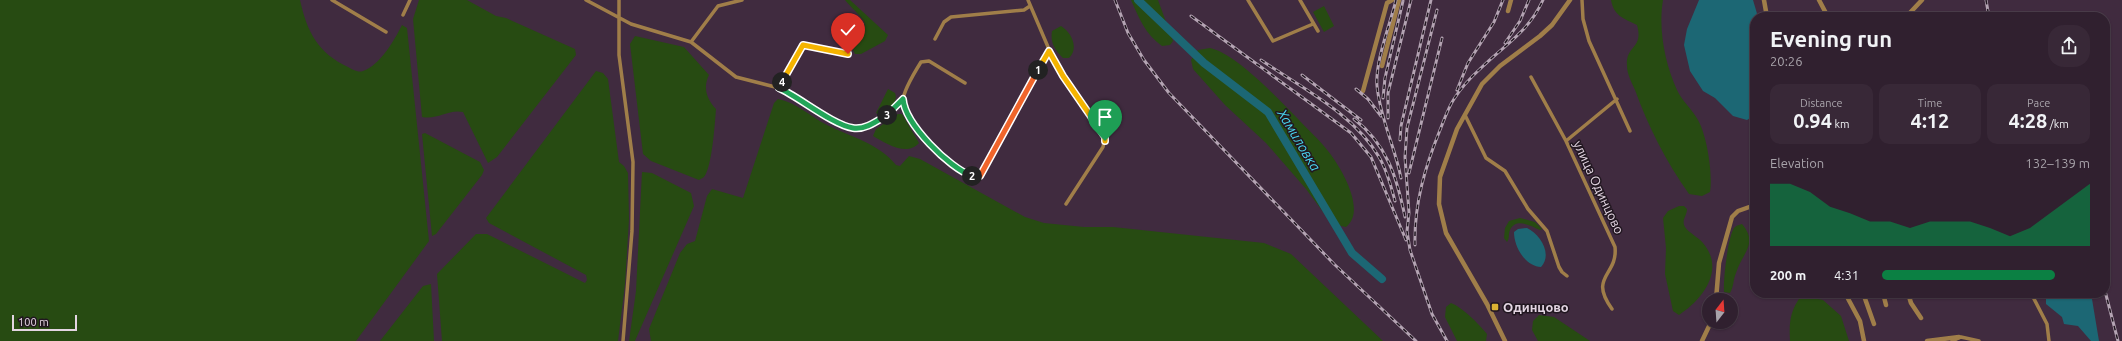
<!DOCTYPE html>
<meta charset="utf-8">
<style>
:root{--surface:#30202f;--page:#382837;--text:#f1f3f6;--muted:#a8a3aa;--line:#4b3e4b;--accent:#0b8043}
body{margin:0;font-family:Ubuntu,sans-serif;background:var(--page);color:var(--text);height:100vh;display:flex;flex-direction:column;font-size:15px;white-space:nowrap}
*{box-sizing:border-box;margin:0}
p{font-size:13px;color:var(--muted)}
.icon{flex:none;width:22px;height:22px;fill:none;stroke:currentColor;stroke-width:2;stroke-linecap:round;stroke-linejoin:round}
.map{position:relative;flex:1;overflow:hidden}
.sheet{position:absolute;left:1750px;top:12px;width:360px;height:286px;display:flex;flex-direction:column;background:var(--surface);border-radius:16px;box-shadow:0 1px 3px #0004,0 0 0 1px var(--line)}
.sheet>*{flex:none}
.needle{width:26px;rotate:17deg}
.tools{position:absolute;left:1702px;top:293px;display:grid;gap:8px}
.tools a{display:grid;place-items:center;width:36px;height:36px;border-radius:50%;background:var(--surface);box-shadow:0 1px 3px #0004,0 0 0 1px var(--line);font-size:20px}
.scale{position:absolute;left:12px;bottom:10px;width:65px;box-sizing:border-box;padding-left:4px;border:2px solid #e3d5e2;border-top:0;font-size:11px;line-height:14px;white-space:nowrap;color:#e3d5e2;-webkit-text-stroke:3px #211720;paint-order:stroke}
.pin{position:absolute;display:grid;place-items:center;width:34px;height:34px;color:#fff;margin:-41px -17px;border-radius:50% 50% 50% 0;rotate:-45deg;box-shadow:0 0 4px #0007}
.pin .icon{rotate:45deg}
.km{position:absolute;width:20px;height:20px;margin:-10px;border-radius:50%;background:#222;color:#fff;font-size:11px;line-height:20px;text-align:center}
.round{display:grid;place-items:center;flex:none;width:42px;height:42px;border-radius:16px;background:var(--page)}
.overview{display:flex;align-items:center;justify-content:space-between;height:68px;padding:0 20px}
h1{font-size:22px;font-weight:600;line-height:30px}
.metrics{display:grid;grid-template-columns:repeat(3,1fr);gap:6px;height:68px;padding:4px 20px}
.metrics div{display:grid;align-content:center;border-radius:10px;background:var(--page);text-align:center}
.metrics b{font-size:20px;font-weight:600}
.metrics small{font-size:11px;font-weight:400}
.metrics p{font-size:11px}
.chart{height:112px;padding:8px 20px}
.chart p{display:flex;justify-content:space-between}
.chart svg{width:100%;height:72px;margin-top:4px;fill:var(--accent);opacity:.7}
ul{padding:0 20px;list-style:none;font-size:13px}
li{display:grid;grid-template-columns:64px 48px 1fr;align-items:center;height:30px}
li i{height:10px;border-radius:5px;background:var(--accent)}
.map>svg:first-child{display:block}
</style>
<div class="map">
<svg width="2122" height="341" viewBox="0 0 2122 341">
<rect width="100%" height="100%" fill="#402b3f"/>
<path fill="#274b12" d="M 0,0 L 300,0 C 307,32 318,53 348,67 C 352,69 358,73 363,71 C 380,65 394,41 402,25 L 407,28 L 429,241 L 356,341 L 0,341 Z
M 419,0 L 467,0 L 496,16 L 506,18 L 575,49 L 576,55 L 497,157 L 488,163 L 463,112 C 448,109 438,120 422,117 L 413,19 Z
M 845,0 L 850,0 L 888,35 L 885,41 L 861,54 L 855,54 L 853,50 C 872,17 867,26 845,0 Z
M 1131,0 L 1158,0 L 1173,41 L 1170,45 L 1162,46 C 1145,34 1139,18 1131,0 Z
M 1611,0 L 1663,0 C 1658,29 1665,64 1677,90 C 1682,101 1692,109 1698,120 C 1707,136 1713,174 1710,192 L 1702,196 L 1689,194 C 1666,162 1648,126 1635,90 C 1632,83 1627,74 1627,66 C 1625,45 1644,49 1637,25 C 1623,18 1614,16 1611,0 Z
M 1324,6 L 1334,26 L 1324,32 L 1313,12 Z
M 1061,26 C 1072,33 1079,48 1069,58 L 1063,58 C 1055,50 1050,43 1052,31 Z
M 635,36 L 684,47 L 709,75 C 703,87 706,98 716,109 C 715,122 712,168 704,177 C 703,178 700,179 699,180 L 651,161 L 643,154 L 630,44 Z
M 1210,48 C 1213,49 1218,50 1221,52 C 1249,67 1277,98 1299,120 C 1308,130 1320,140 1328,151 C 1341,167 1367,211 1346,227 L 1332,224 L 1306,189 L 1266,143 L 1225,105 L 1193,69 L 1191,60 L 1198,50 Z
M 596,71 L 603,73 L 608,79 L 619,162 L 624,166 L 628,173 L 629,219 L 625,284 L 618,341 L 442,341 L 437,274 L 476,234 L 487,234 L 585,283 L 587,280 L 586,275 L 489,223 L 486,218 Z
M 888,89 L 895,93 C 899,103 887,110 879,115 L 876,113 Z
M 778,99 C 796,102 811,117 827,125 C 849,136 880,144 896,165 L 900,166 L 909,156 L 920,159 L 1025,217 L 1044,223 L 1084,227 L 1113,227 L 1264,243 L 1291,254 L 1383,341 L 651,341 L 649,329 L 680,253 L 687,244 L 695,241 L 707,196 L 712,189 L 743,198 L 774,103 Z
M 898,114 L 902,114 L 919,143 C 907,157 885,143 873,136 L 876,129 Z
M 425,133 L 480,162 L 484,170 L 482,175 L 436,234 L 432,236 L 422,134 Z
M 642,172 L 652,173 L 691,193 L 694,206 L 635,341 L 629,341 L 636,291 Z
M 1679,206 L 1684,206 L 1687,209 C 1687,216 1681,220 1685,227 C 1689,233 1698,237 1703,243 C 1726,270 1702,300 1679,315 L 1673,311 L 1665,274 L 1666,248 L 1663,218 L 1668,211 Z
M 1520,218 L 1535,222 L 1542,229 L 1540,230 C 1531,226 1516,217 1510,230 C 1508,234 1510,238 1507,242 L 1504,238 L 1505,228 L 1509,221 Z
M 1742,224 C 1759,244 1742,253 1736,273 C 1733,280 1734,286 1730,293 L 1724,292 C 1723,280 1728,237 1734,228 C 1737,225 1739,225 1742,224 Z
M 431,284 L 434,341 L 380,341 L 423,286 Z
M 1801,296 L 1823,300 L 1841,316 L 1849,341 L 1790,341 C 1789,322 1790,311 1801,296 Z
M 1451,303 C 1462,307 1479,324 1487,334 L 1486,341 L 1457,341 L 1445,317 L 1446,307 Z
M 1539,315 L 1554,317 L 1590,341 L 1538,341 L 1532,330 L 1533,321 Z"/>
<path fill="#1c6774" d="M 1699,0 L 1753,0 L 1758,17 L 1755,17 L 1755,115 L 1747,120 L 1733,116 L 1715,98 L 1703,91 L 1690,71 L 1684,45 L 1687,29 Z
M 1527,228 C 1540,234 1553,254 1541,267 C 1525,266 1514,247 1514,232 L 1518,229 Z
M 2046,293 L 2091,293 L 2099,341 L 2091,341 L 2078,326 L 2064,324 L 2062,317 L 2046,304 Z"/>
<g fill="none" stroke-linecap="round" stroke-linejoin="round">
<path stroke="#1c6774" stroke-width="8" d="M 1138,0 L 1204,63 L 1268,112 L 1352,253 L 1382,279"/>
<path stroke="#a07e49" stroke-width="3.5" d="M 332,0 L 386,32
M 586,0 L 631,24 L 691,42 L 736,77 L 779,88 L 838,123 L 853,129 L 874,123 L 887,115 L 903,99
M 619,0 L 619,55 L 633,162 L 632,231 L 623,341
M 1028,0 L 1054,61 L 1105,137 L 1103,147 L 1066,204
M 1248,0 L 1273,41 L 1313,24
M 1300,0 L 1318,31
M 1582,0 L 1583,19 L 1589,41 L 1630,131
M 403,15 L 410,0
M 935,39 L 944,22 L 951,17 L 1024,10 L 1030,6
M 691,42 L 718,6 L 742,0
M 1531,77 L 1566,141 L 1615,247 C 1618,276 1588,276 1612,309
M 965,83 L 929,61 L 921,62 C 916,70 903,91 903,101 C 903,122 958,178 979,177 L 998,146 L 1049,51
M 779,88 L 803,45 L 848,54 L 862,24
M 1465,115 L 1486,158 L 1505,171 L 1528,209 L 1547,231 L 1559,267 L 1562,272 L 1567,276
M 1566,141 L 1617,99
M 2031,293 L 2047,324 L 2049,341
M 1952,341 L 1961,337 L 1979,341"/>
<path stroke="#a07e49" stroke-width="4.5" d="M 1764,0 L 1767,17
M 1819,0 L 1828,17
M 1508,11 L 1511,0
M 1906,17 L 1922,0
M 1382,66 L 1399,0
M 1363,91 L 1387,3 L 1392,0
M 1845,293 L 1860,321 L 1864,341
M 1863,293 L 1874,324
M 1883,293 L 1886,305
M 1908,293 L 1911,303 L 1921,318
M 1716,300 L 1719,263 L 1732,217 L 1738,211 L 1755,205
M 1505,341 L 1487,304 L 1446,233 L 1439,204 L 1440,177 L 1457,129 L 1482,84 L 1500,66 L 1540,36 L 1552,25 L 1570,0
M 1702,341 L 1711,322
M 1927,341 L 1959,337"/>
<defs>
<path id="rail" d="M 1115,0 L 1128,33 L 1144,60 L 1169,93 L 1334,264 L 1416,341
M 1396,0 C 1390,25 1375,61 1377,86 C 1380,118 1395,147 1401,178
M 1986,0 L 1989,17
M 1437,10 L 1407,128 L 1405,157 L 1409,213 L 1407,231 L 1410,250 L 1432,314 L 1447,341
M 1191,16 L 1351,133 L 1371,157 L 1406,240
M 1505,43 L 1520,21 L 1529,0
M 1261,60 C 1302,88 1354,114 1379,157 C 1387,170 1391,186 1395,201
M 1302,75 L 1361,120
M 1356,89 L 1368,99 L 1381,116
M 1457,90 L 1468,63 L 1494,22 L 1503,0
M 1383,98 L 1385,78 L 1403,1
M 1388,118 L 1388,93 L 1411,0
M 1354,119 C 1387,144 1397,178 1405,217
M 1400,140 L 1401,126 L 1431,0
M 1409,173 L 1442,38
M 1415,245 C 1414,204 1425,167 1440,130 C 1444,120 1448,108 1454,99 C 1461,88 1470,78 1480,69 C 1504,45 1528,33 1543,0
M 2105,291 L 2118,341"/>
</defs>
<use href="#rail" stroke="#b4a4b3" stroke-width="3"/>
<use href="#rail" stroke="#211720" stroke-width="1.5" stroke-dasharray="4.5" stroke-linecap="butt"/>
</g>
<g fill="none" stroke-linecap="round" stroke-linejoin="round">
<defs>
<path id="split-1" d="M 1038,70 L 1049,51 L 1063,76 L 1105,137 L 1105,141"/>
<path id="split-2" d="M 972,176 L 980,176 L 1038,70"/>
<path id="split-3" d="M 887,115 L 903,99 C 905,124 949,168 972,176"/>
<path id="split-4" d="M 782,82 L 779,88 C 799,97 833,125 853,128 C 865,130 877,121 887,115"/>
<path id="split-5" d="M 782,82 L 803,45 L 848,54"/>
</defs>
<use href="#split-1" stroke="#fff" stroke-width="8"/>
<use href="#split-2" stroke="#fff" stroke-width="8"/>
<use href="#split-3" stroke="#fff" stroke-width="8"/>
<use href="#split-4" stroke="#fff" stroke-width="8"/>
<use href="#split-5" stroke="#fff" stroke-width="8"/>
<use href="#split-1" stroke="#f5b400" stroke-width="5"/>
<use href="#split-2" stroke="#f0652b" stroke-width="5"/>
<use href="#split-3" stroke="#22a559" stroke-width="5"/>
<use href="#split-4" stroke="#22a559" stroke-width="5"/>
<use href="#split-5" stroke="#f5b400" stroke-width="5"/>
</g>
<rect fill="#dbb233" stroke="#211720" stroke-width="1.5" x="1491" y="303" width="8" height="8" rx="2"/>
<g text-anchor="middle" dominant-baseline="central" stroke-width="3" stroke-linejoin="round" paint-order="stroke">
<g font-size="13" fill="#e3d5e2" stroke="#211720">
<text transform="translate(1599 187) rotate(65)">улица Одинцово</text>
</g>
<g font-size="13" font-weight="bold" fill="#e3d5e2" stroke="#211720" text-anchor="start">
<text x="1503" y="307">Одинцово</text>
</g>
<g font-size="14" font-style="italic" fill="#49d5ed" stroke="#211720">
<text transform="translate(1299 140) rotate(59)">Хамиловка</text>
</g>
</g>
</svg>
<div class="tools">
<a><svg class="needle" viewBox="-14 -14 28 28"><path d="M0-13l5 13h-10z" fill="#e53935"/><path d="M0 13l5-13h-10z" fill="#a8a3aa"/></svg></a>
</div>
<div class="scale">100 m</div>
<div class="pin" style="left:1105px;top:141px;background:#1e9e55"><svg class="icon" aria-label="arrive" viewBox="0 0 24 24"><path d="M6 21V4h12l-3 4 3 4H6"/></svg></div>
<div class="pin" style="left:848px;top:54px;background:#d93025"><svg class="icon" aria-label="check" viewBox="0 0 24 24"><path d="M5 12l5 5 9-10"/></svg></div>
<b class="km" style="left:1038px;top:70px">1</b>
<b class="km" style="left:972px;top:176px">2</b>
<b class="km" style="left:887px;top:115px">3</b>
<b class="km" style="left:782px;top:82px">4</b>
<section class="sheet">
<div class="overview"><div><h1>Evening run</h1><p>20:26</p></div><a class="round"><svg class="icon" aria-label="share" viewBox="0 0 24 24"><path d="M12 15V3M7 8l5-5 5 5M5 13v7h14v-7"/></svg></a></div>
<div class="metrics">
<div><p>Distance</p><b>0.94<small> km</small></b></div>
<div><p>Time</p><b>4:12</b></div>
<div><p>Pace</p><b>4:28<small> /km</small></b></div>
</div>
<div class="chart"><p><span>Elevation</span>132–139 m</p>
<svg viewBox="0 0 160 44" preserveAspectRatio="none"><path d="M0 44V6L10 6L20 11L30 20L40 24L50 29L60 29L70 33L80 29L90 29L100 29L110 33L120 38L130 33L140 24L150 15L160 6V44z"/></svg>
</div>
<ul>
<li><b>200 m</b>4:31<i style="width:83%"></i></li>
</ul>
</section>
</div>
